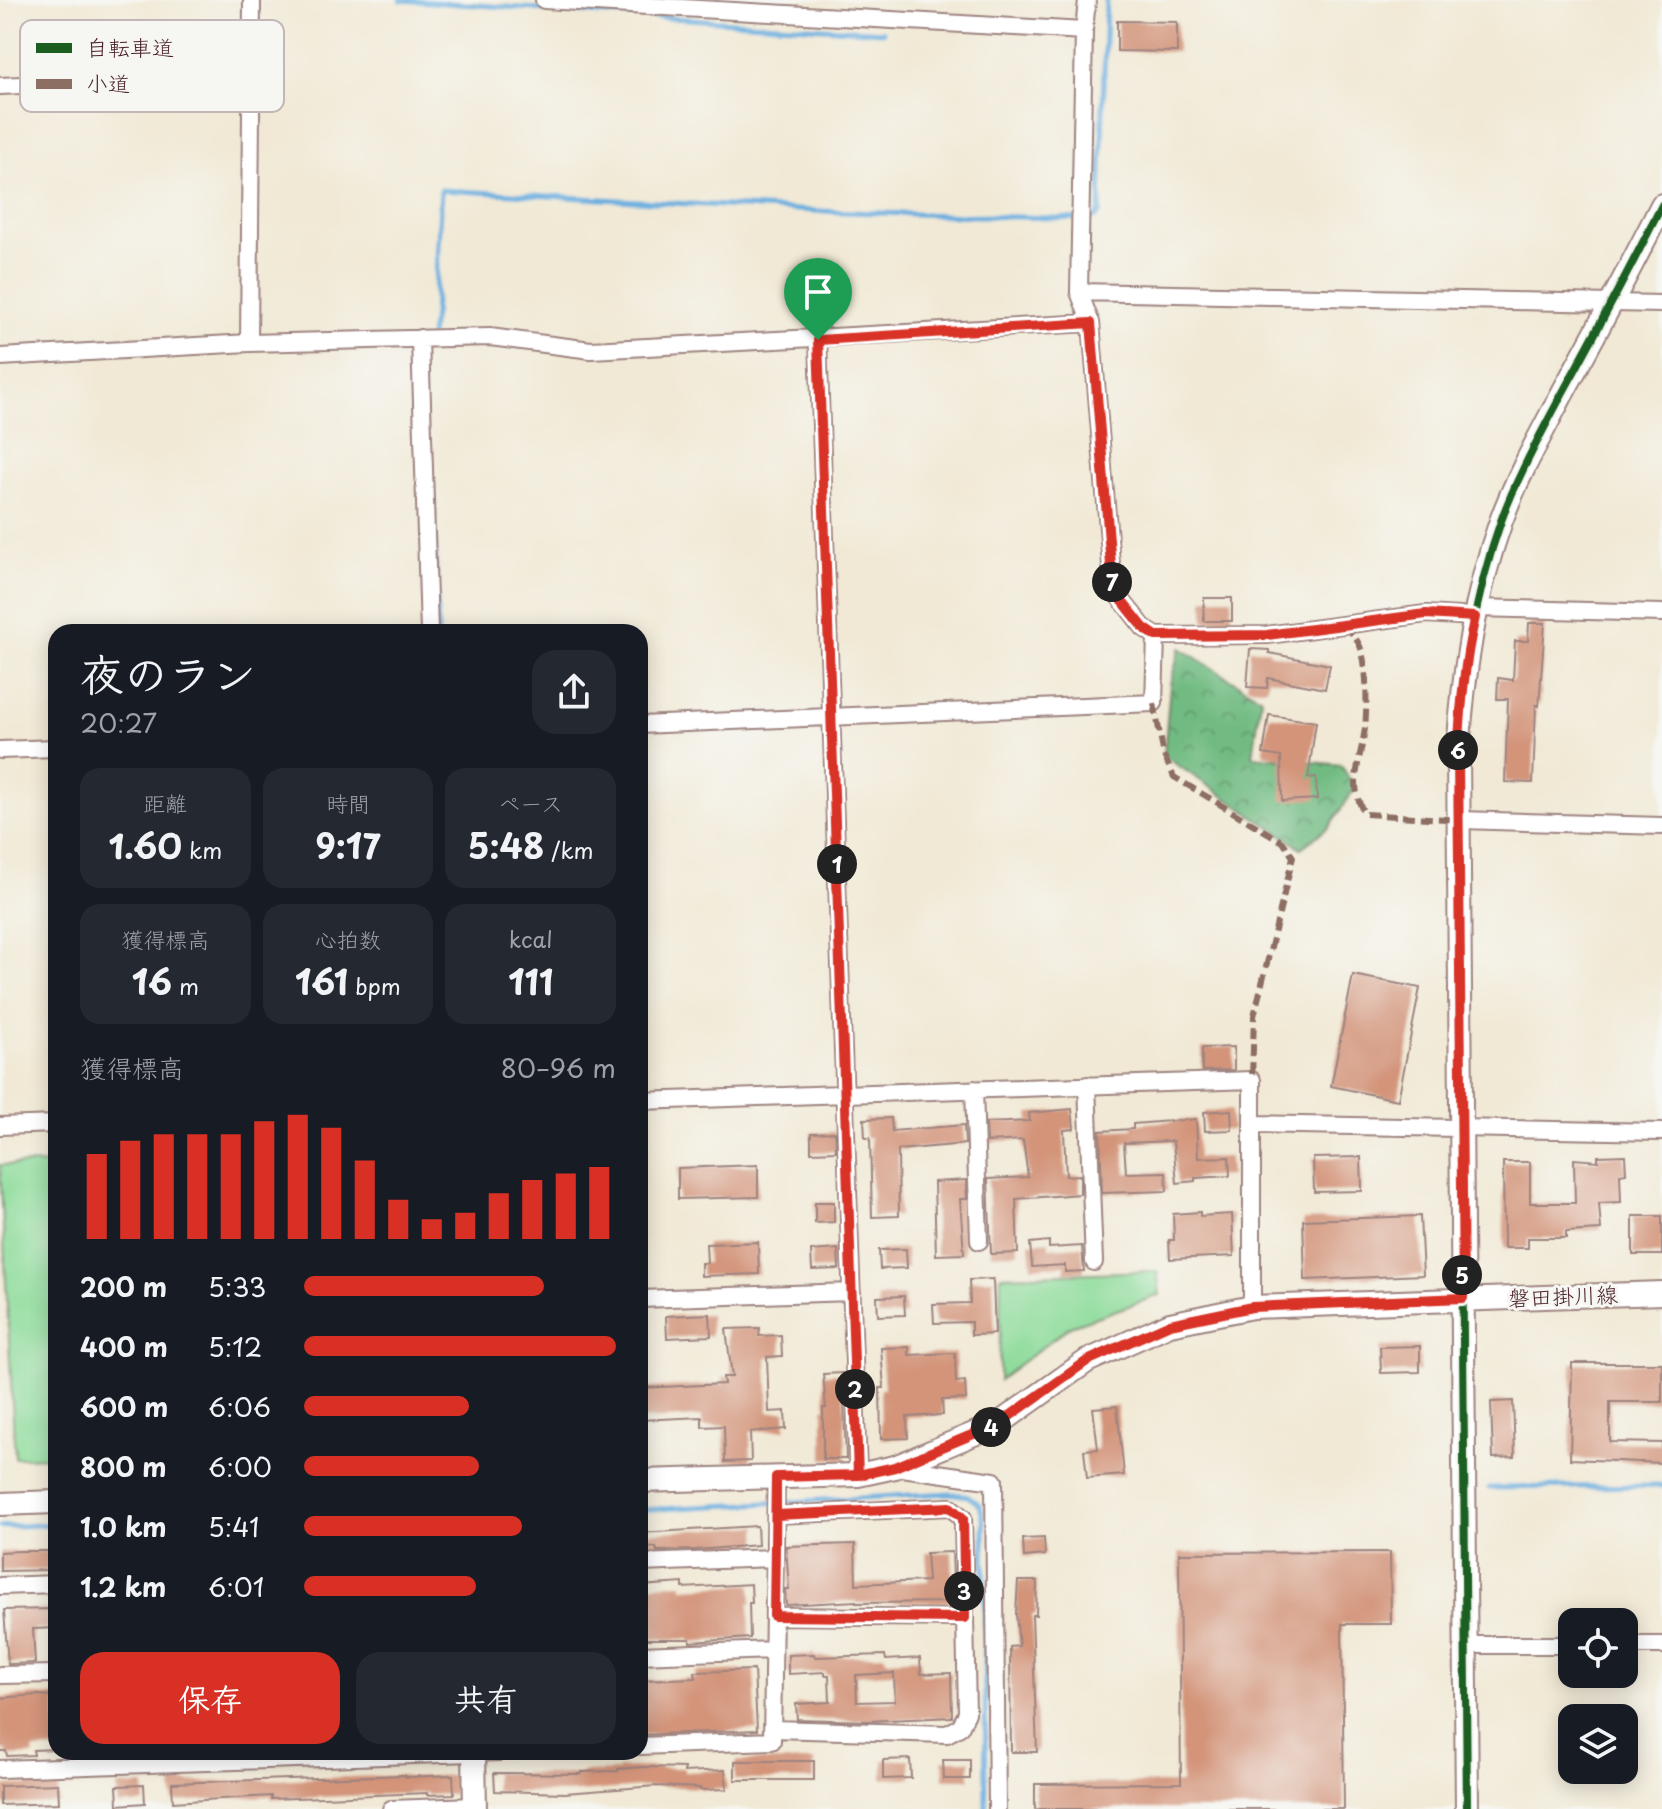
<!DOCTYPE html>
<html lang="ja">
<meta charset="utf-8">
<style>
:root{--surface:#171b24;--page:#242831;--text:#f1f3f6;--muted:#9ea1a6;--accent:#d93025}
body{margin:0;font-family:"Playpen Sans","Klee One",sans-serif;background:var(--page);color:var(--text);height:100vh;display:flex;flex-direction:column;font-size:30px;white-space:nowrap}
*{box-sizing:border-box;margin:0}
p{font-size:26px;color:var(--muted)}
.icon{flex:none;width:44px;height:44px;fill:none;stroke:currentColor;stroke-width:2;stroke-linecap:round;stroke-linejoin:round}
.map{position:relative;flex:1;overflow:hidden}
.side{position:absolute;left:48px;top:624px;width:600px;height:1136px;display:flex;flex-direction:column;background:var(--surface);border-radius:24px;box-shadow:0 4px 20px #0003}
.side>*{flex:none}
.controls{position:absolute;left:1558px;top:1608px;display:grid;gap:16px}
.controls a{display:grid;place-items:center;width:80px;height:80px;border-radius:16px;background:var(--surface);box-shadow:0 4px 20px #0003;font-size:40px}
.pin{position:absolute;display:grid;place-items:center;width:68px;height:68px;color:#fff;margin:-82px -34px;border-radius:50% 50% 50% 0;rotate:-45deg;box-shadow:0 0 8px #0007}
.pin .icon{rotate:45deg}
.km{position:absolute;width:40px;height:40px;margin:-20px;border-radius:50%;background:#222;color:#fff;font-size:22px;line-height:40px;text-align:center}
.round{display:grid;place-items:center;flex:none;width:84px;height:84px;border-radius:24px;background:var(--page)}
.headline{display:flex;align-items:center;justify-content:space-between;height:136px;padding:0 32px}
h1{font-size:44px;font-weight:700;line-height:60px}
.stats{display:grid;grid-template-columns:repeat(3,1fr);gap:12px;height:136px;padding:8px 32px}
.stats div{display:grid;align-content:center;border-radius:20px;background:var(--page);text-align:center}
.stats b{font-size:34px;font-weight:700}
.stats small{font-size:22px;font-weight:400}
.stats p{font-size:22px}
.chart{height:224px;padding:16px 32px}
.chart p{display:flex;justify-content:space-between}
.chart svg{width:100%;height:144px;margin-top:8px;stroke:var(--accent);stroke-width:6}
.action{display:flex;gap:16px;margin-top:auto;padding:16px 32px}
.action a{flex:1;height:92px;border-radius:24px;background:var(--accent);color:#fff;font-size:32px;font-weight:700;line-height:92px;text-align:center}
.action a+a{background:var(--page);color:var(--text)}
ul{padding:0 32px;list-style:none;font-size:26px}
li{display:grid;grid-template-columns:128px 96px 1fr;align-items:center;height:60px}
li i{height:20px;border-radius:10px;background:var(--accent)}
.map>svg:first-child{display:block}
</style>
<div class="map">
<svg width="1662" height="1809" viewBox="0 0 1662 1809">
<defs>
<pattern id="forest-crowns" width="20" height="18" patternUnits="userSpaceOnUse" patternTransform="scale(2)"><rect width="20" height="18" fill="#71bb82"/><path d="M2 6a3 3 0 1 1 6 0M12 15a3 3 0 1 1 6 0" fill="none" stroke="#5f976b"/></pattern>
</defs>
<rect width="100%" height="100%" fill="#f6f6f2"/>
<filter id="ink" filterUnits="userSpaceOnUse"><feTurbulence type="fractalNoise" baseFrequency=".0125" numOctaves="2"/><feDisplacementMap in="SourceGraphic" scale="16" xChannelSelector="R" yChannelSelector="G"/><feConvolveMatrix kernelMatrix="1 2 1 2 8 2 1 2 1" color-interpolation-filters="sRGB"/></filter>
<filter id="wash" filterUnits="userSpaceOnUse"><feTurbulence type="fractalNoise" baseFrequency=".006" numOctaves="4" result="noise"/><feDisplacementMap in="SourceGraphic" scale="32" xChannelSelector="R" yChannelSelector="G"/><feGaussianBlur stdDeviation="1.8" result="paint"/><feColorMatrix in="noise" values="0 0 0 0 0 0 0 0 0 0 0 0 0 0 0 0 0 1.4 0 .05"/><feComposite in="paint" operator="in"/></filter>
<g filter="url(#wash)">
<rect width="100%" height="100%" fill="#f1e9d5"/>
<path fill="#8cdb9a" stroke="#6b7d62" stroke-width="2" d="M 56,1164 L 56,1457 L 15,1458 L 0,1165 Z
M 1157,1271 L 1160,1295 L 1070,1326 L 999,1380 L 1001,1276 Z"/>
<path fill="url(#forest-crowns)" stroke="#5e6d56" stroke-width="2" d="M 1180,648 L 1261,698 L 1253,756 L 1341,765 L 1355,788 L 1329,827 L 1301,848 L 1164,756 L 1170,684 Z"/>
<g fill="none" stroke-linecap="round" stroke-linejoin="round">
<path stroke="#6aaedf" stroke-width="5" d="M 401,0 L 883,32
M 430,335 L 434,315 L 441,190 L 815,211 L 1086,219 L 1096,217 L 1100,211 L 1106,0
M 433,489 L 438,632
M 1489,1488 L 1662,1486
M 640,1510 L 950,1493 L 968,1496 L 980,1505 L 984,1522 L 986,1809
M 0,1527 L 56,1524"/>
</g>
<g id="blocks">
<path fill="#d3947a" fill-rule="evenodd" d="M 1117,21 L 1177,22 L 1177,52 L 1117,51 Z
M 1204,598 L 1232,598 L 1232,621 L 1204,621 Z
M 1529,623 L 1545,623 L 1539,706 L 1536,705 L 1533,783 L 1505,782 L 1508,699 L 1497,699 L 1498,678 L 1513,680 L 1515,641 L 1528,641 Z
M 1250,649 L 1269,650 L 1269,653 L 1330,665 L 1325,689 L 1268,678 L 1267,688 L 1247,687 Z
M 1269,715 L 1316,722 L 1308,778 L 1316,777 L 1317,799 L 1282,801 L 1281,757 L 1263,754 Z
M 1353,975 L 1420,988 L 1398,1100 L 1331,1086 Z
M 1234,1047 L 1234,1070 L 1202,1071 L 1202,1048 Z
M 1072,1109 L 1074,1129 L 1064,1130 L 1066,1176 L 1080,1175 L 1080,1194 L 1016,1199 L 1018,1253 L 991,1254 L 988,1179 L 1028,1177 L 1023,1140 L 987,1142 L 986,1123 L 1030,1121 L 1029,1113 Z
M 1231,1110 L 1232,1130 L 1205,1131 L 1204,1112 Z
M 891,1118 L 892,1131 L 964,1125 L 965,1144 L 898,1150 L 899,1216 L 872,1217 L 870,1138 L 865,1138 L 864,1119 Z
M 1196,1119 L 1198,1158 L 1229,1157 L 1230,1176 L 1195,1178 L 1195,1181 L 1177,1183 L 1173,1141 L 1124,1143 L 1126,1173 L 1166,1172 L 1167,1191 L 1102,1193 L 1100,1131 L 1133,1129 L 1133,1124 Z
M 835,1132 L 836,1151 L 811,1152 L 811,1133 Z
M 1625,1155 L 1626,1173 L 1620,1174 L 1621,1202 L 1599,1203 L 1601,1230 L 1566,1232 L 1566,1238 L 1528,1238 L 1528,1248 L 1504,1248 L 1503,1162 L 1530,1162 L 1530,1203 L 1575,1203 L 1574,1159 L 1598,1161 L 1598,1156 Z
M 1361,1157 L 1362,1191 L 1314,1192 L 1313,1158 Z
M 758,1165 L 758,1197 L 678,1199 L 678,1168 Z
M 966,1180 L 967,1199 L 960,1199 L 964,1254 L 936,1255 L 934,1182 Z
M 815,1202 L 834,1202 L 834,1222 L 815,1223 Z
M 1200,1212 L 1200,1216 L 1232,1214 L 1234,1256 L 1170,1259 L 1169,1240 L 1174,1240 L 1173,1214 Z
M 1420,1216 L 1423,1275 L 1305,1280 L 1303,1220 Z
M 1633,1216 L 1662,1216 L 1662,1255 L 1633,1255 Z
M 1049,1241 L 1049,1248 L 1082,1246 L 1084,1271 L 1065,1272 L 1065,1265 L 1032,1267 L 1030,1243 Z
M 758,1242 L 759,1274 L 701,1276 L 701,1263 L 707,1263 L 706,1244 Z
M 838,1249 L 839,1269 L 812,1270 L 811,1251 Z
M 906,1249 L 907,1268 L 880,1269 L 879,1250 Z
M 993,1279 L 995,1334 L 971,1335 L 971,1322 L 934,1323 L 933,1304 L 970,1303 L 969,1280 Z
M 904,1296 L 905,1315 L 878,1316 L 877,1297 Z
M 710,1314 L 711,1336 L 667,1338 L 666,1316 Z
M 760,1328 L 759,1336 L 781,1335 L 782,1356 L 767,1357 L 769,1412 L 785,1411 L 786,1429 L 750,1432 L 751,1461 L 725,1462 L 724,1426 L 702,1427 L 702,1417 L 640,1420 L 640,1388 L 724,1384 L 723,1377 L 732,1377 L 726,1329 Z
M 1420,1346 L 1420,1372 L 1381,1373 L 1380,1347 Z
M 909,1347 L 909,1355 L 955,1353 L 956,1382 L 965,1381 L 966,1399 L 942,1400 L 943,1415 L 907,1417 L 908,1438 L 881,1439 L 880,1388 L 884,1388 L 881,1348 Z
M 1572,1363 L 1662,1363 L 1662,1402 L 1610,1402 L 1610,1442 L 1662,1443 L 1662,1463 L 1570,1459 Z
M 843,1373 L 846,1459 L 823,1459 L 823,1408 L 826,1408 L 823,1374 Z
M 1513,1401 L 1515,1457 L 1493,1458 L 1491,1402 Z
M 1117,1406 L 1124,1475 L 1087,1478 L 1084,1450 L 1098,1449 L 1093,1408 Z
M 757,1526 L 758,1545 L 695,1550 L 657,1551 L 656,1547 L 640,1548 L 640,1533 Z
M 1044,1538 L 1045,1555 L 1024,1557 L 1023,1539 Z
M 855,1544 L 856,1584 L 928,1581 L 926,1553 L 952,1552 L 954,1602 L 856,1603 L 856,1601 L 786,1605 L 785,1589 L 789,1589 L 786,1546 Z
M 21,1551 L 56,1551 L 56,1570 L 0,1571 L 0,1552 Z
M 1390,1552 L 1391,1624 L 1342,1624 L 1344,1809 L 1035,1809 L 1035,1784 L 1181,1783 L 1179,1553 Z
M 1018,1581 L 1037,1581 L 1036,1615 L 1032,1615 L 1037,1752 L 1011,1752 L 1010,1647 L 1019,1646 L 1016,1614 Z
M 683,1583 L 683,1588 L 751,1584 L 752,1603 L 749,1603 L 750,1638 L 690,1642 L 690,1639 L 640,1639 L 640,1586 Z
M 56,1609 L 56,1628 L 33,1629 L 35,1663 L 8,1664 L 4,1610 Z
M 814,1654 L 815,1657 L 885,1655 L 886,1660 L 920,1658 L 921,1674 L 951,1673 L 952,1717 L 868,1721 L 797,1719 L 796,1704 L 830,1702 L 829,1675 L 825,1675 L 825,1672 L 788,1674 L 788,1655 ZM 894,1673 L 895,1701 L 857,1702 L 856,1675 Z
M 754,1670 L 757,1730 L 640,1735 L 640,1680 L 696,1678 L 695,1672 Z
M 36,1695 L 56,1696 L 56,1749 L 33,1750 L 34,1755 L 7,1756 L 6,1751 L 0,1751 L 0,1698 Z
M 910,1759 L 911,1778 L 883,1779 L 883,1760 Z
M 943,1760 L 970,1760 L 970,1779 L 944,1779 Z
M 735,1761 L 814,1761 L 814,1780 L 735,1780 Z
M 645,1767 L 684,1768 L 684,1772 L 725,1770 L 727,1789 L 700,1790 L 700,1788 L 656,1786 L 565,1793 L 495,1791 L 494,1773 L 581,1774 L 581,1772 L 618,1771 L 618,1769 Z
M 405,1775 L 406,1777 L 453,1775 L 454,1794 L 427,1795 L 427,1793 L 271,1799 L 271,1796 L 173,1802 L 172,1783 Z
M 58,1784 L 59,1803 L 0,1805 L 0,1786 Z
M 144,1785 L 145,1803 L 118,1805 L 117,1786 Z"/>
</g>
</g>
<g filter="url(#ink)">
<use href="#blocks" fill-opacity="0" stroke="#9e8480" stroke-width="2"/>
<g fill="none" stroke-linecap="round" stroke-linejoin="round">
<defs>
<path id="street" d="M 544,0 L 1084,31
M 1087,0 L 1084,31 L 1079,292 L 1091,323 L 1113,589 L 1144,628 L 1156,636 L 1267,635 L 1426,614 L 1475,617
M 0,86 L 251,74
M 1079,292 L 1662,304
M 420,338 L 429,632
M 818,340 L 858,1475
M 249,343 L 252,0
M 0,357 L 249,343 L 490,337 L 591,350 L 1091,323
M 1477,608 L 1662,613
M 640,725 L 1154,703 L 1156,636
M 0,750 L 56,748
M 1460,820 L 1662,826
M 1087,1085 L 1094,1262
M 974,1089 L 979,1241
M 640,1101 L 1252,1080 L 1252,1307
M 1252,1124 L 1662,1132
M 0,1126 L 56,1124
M 640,1299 L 852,1292
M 895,1467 L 994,1481 L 997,1809
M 640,1563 L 775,1558
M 0,1586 L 56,1584
M 774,1616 L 965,1618
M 1465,1645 L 1572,1645
M 1624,1645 L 1662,1645
M 640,1655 L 773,1650
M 0,1675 L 56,1674
M 772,1729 L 947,1734 L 960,1727 L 967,1713 L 963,1518 L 950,1507 L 776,1515
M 640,1746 L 772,1741 L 776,1477
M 0,1769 L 500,1752
M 391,1809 L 475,1806"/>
<path id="secondary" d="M 640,1481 L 858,1475 L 895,1467 L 1000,1423 L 1087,1361 L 1170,1324 L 1252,1307 L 1662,1293
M 0,1504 L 56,1502
M 474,1752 L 475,1809
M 1467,1809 L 1458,754 C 1463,675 1474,597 1501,521 C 1517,477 1540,436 1562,394 C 1596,332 1630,269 1662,205"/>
</defs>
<use href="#street" stroke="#9e8480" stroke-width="20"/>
<use href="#secondary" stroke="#9e8480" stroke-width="26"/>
<use href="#street" stroke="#fff" stroke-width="16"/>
<use href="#secondary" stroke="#fff" stroke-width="22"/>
<path stroke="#8d6e63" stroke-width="6" stroke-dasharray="12 6" stroke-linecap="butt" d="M 1345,625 C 1350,631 1356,638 1360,646 C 1368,666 1367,707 1365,728 C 1361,759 1347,786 1365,814 L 1460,820
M 1154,703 L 1164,756 L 1174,777 L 1283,842 L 1293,857 L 1254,1016 L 1252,1080"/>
<defs>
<path id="cycleway" d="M 818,340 L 858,1475
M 1467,1809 L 1458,754 C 1463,675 1474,597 1501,521 C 1517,477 1540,436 1562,394 C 1596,332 1630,269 1662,205"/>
</defs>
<use href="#cycleway" stroke="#f6f6f2" stroke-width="13"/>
<use href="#cycleway" stroke="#1b5e20" stroke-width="8"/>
</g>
</g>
<g fill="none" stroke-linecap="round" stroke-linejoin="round" filter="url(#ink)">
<defs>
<path id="route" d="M 818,340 L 858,1475 L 776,1477 L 774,1616 L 965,1618 L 963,1518 L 950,1507 L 776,1515 L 776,1477 L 858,1475 L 895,1467 L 1000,1423 L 1087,1361 L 1170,1324 L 1252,1307 L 1463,1298 L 1458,754 C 1461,708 1464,663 1475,617 L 1426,614 L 1267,635 L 1156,636 L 1144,628 L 1113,589 L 1091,323 L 818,340"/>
</defs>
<use href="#route" stroke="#fff" stroke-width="16"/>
<use href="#route" stroke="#d93025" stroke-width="10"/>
</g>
<g text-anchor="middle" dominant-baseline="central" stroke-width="6" stroke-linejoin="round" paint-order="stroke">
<g font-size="22" fill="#4a1f2b" stroke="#f6f6f2">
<text transform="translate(1563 1295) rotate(-2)">磐田掛川線</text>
</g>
</g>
<rect x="20" y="20" width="264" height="92" rx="12" fill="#f6f6f2" stroke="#c2b6b6" stroke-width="2"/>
<rect x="36" y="43" width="36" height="10" fill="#1b5e20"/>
<rect x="36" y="79" width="36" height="10" fill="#8d6e63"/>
<g font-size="22" fill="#4a1f2b">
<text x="86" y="56">自転車道</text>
<text x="86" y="92">小道</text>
</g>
</svg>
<div class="controls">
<a><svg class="icon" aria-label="locate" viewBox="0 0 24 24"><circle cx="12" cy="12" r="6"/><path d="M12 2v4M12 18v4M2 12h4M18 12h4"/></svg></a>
<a><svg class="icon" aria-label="layers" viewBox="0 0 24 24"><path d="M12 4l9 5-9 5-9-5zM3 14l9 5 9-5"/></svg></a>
</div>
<div class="pin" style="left:818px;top:340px;background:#1e9e55"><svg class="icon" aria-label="arrive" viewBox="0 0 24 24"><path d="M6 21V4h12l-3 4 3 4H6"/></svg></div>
<b class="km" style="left:837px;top:864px">1</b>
<b class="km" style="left:855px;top:1389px">2</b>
<b class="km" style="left:964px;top:1591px">3</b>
<b class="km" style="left:991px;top:1427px">4</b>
<b class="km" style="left:1462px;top:1275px">5</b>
<b class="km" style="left:1458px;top:750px">6</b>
<b class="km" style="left:1112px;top:582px">7</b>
<section class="side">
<div class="headline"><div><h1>夜のラン</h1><p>20:27</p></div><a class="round"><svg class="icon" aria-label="share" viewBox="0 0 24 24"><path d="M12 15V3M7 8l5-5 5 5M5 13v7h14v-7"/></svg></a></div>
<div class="stats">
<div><p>距離</p><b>1.60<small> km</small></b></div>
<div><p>時間</p><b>9:17</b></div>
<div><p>ペース</p><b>5:48<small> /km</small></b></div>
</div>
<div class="stats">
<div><p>獲得標高</p><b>16<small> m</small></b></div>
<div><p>心拍数</p><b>161<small> bpm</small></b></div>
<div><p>kcal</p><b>111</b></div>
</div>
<div class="chart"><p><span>獲得標高</span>80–96 m</p>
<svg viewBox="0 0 160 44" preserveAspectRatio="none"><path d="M5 44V18M15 44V14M25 44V12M35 44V12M45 44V12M55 44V8M65 44V6M75 44V10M85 44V20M95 44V32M105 44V38M115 44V36M125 44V30M135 44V26M145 44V24M155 44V22"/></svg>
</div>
<ul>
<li><b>200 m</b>5:33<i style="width:77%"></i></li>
<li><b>400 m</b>5:12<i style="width:100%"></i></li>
<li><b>600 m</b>6:06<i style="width:53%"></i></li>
<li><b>800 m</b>6:00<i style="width:56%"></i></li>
<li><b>1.0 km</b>5:41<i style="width:70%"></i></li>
<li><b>1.2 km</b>6:01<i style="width:55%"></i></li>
</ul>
<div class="action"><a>保存</a><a>共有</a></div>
</section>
</div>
